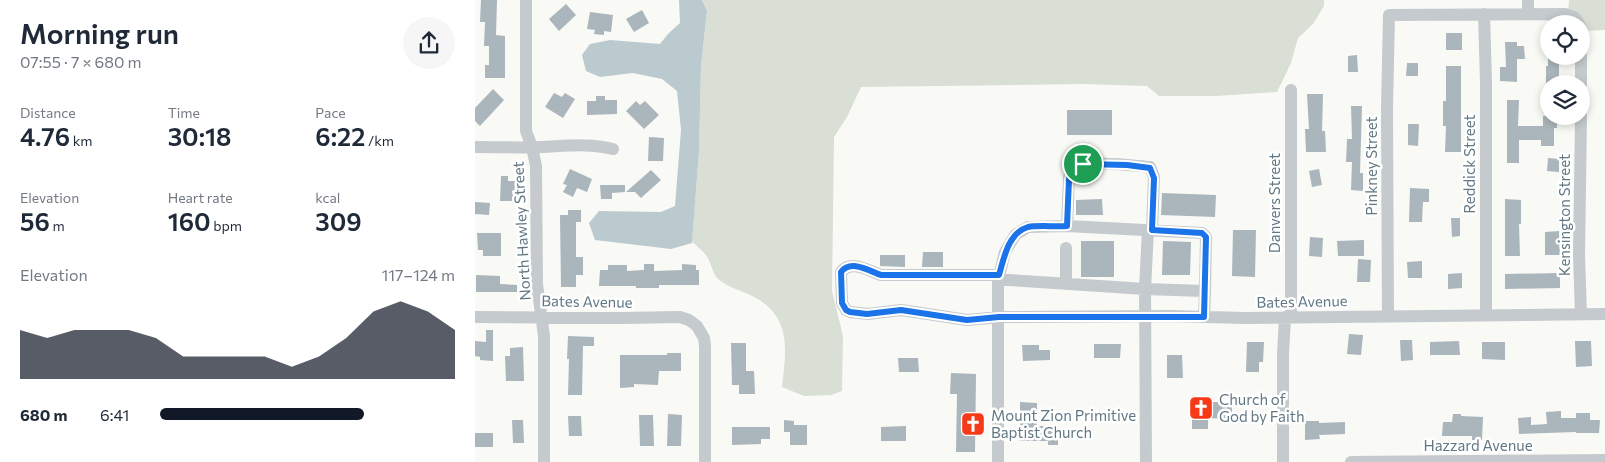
<!DOCTYPE html>
<meta charset="utf-8">
<style>
:root{--surface:#fff;--page:#f6f6f7;--text:#1f2937;--muted:#747a83;--accent:#111827}
body{margin:0;font-family:Commissioner,sans-serif;background:var(--page);color:var(--text);height:100vh;display:flex;flex-direction:column;font-size:19px;white-space:nowrap}
*{box-sizing:border-box;margin:0}
p{font-size:16px;color:var(--muted)}
.icon{flex:none;width:28px;height:28px;fill:none;stroke:currentColor;stroke-width:2;stroke-linecap:round;stroke-linejoin:round}
.map{position:relative;flex:1;overflow:hidden}
.details{display:flex;flex-direction:column;background:var(--surface);width:475px}
.details>*{flex:none}
.tools{position:absolute;left:1065px;top:15px;display:grid;gap:10px}
.tools a{display:grid;place-items:center;width:50px;height:50px;border-radius:50%;background:var(--surface);box-shadow:0 2px 8px #0003;font-size:25px}
.pin{position:absolute;display:grid;place-items:center;width:42px;height:42px;color:#fff;margin:-21px;border:2px solid #fff;border-radius:50%;box-shadow:0 1px 5px #0007}
.round{display:grid;place-items:center;flex:none;width:52px;height:52px;border-radius:26px;background:var(--page)}
.headline{display:flex;align-items:center;justify-content:space-between;height:85px;padding:0 20px}
h1{font-size:28px;font-weight:600;line-height:38px}
.stats{display:grid;grid-template-columns:repeat(3,1fr);gap:8px;height:85px;padding:5px 20px}
.stats div{display:grid;align-content:center}
.stats b{font-size:25px;font-weight:600}
.stats small{font-size:14px;font-weight:400}
.stats p{font-size:14px}
.chart{height:140px;padding:10px 20px}
.chart p{display:flex;justify-content:space-between}
.chart svg{width:100%;height:90px;margin-top:5px;fill:var(--accent);opacity:.7}
ul{padding:0 20px;list-style:none;font-size:16px}
li{display:grid;grid-template-columns:80px 60px 1fr;align-items:center;height:38px}
li i{height:12px;border-radius:6px;background:var(--accent)}
main{display:flex;flex:1;min-height:0}
.map>svg:first-child{display:block}
</style>
<main>
<section class="details">
<div class="headline"><div><h1>Morning run</h1><p>07:55 · 7 × 680 m</p></div><a class="round"><svg class="icon" aria-label="share" viewBox="0 0 24 24"><path d="M12 15V3M7 8l5-5 5 5M5 13v7h14v-7"/></svg></a></div>
<div class="stats">
<div><p>Distance</p><b>4.76<small> km</small></b></div>
<div><p>Time</p><b>30:18</b></div>
<div><p>Pace</p><b>6:22<small> /km</small></b></div>
</div>
<div class="stats">
<div><p>Elevation</p><b>56<small> m</small></b></div>
<div><p>Heart rate</p><b>160<small> bpm</small></b></div>
<div><p>kcal</p><b>309</b></div>
</div>
<div class="chart"><p><span>Elevation</span>117–124 m</p>
<svg viewBox="0 0 160 44" preserveAspectRatio="none"><path d="M0 44V20L10 24L20 20L30 20L40 20L50 24L60 33L70 33L80 33L90 33L100 38L110 33L120 24L130 11L140 6L150 11L160 20V44z"/></svg>
</div>
<ul>
<li><b>680 m</b>6:41<i style="width:69%"></i></li>
</ul>
</section>
<div class="map">
<svg width="1130" height="462" viewBox="0 0 1130 462">
<rect width="100%" height="100%" fill="#f9f9f6"/>
<path fill="#d9dfd4" d="M 227,0 L 849,0 L 849,6 L 838,24 L 823,38 L 816,63 L 802,92 L 741,96 L 684,96 L 672,86 L 608,84 L 386,87 L 372,117 L 359,137 L 357,291 L 368,336 L 367,391 L 356,395 L 329,396 L 307,387 C 311,351 317,319 281,298 C 269,291 253,288 243,279 C 237,273 236,261 231,255 C 227,250 221,246 217,241 L 224,151 L 226,66 L 232,11 Z
M 1094,0 L 1130,0 L 1130,30 L 1107,31 L 1093,14 Z"/>
<path fill="#bbcace" d="M 204,0 L 227,0 L 232,11 L 226,66 L 224,151 L 217,243 L 196,249 L 120,240 L 114,223 L 124,211 L 186,212 L 200,206 L 206,130 L 202,91 L 187,79 L 158,73 L 125,77 L 111,71 L 107,55 L 115,44 L 135,40 L 185,44 L 193,34 L 205,23 Z"/>
<path fill="#aab6bb" d="M 6,0 L 22,0 L 21,35 L 30,36 L 30,78 L 10,78 L 10,65 L 14,65 L 14,46 L 9,46 L 10,22 L 5,22 Z
M 91,4 L 101,15 L 84,31 L 74,19 Z
M 167,10 L 174,23 L 159,32 L 151,19 Z
M 115,12 L 138,15 L 136,32 L 129,31 L 129,35 L 119,34 L 120,30 L 112,29 Z
M 971,33 L 987,33 L 987,50 L 971,50 Z
M 1030,42 L 1042,42 L 1042,46 L 1049,46 L 1050,59 L 1042,59 L 1042,82 L 1025,81 L 1025,67 L 1031,67 Z
M 882,55 L 883,72 L 873,72 L 873,56 Z
M 1073,56 L 1084,56 L 1084,84 L 1071,84 L 1071,66 L 1073,66 Z
M 932,63 L 943,63 L 943,76 L 931,76 Z
M 971,66 L 986,66 L 986,152 L 970,152 L 971,126 L 968,126 L 968,101 L 971,101 Z
M 18,89 L 29,100 L 5,126 L 0,121 L 0,108 Z
M 79,93 L 87,97 L 90,93 L 100,99 L 88,118 L 70,107 Z
M 832,94 L 848,94 L 847,131 L 850,131 L 851,152 L 831,152 L 830,129 L 834,129 Z
M 121,96 L 130,96 L 130,100 L 142,100 L 142,114 L 112,115 L 112,101 L 121,101 Z
M 1032,100 L 1044,100 L 1043,126 L 1068,126 L 1068,116 L 1082,116 L 1082,128 L 1079,128 L 1079,146 L 1066,146 L 1066,140 L 1044,140 L 1044,163 L 1032,163 Z
M 161,101 L 165,105 L 170,101 L 184,115 L 169,129 L 151,111 Z
M 876,106 L 887,106 L 885,173 L 888,173 L 888,191 L 876,190 L 877,162 L 871,162 L 872,139 L 877,139 Z
M 592,110 L 637,110 L 637,135 L 592,135 Z
M 933,124 L 944,124 L 943,146 L 933,145 Z
M 174,137 L 189,138 L 188,161 L 173,161 Z
M 1073,158 L 1084,159 L 1084,172 L 1072,171 Z
M 95,169 L 117,179 L 112,192 L 102,188 L 98,197 L 88,192 L 92,185 L 88,184 Z
M 844,169 L 847,185 L 837,187 L 834,171 Z
M 176,170 L 186,180 L 166,198 L 160,192 L 151,192 Z
M 26,176 L 33,176 L 33,181 L 41,181 L 41,201 L 25,201 Z
M 125,185 L 150,185 L 150,192 L 137,193 L 137,199 L 126,199 Z
M 935,188 L 954,189 L 954,202 L 948,202 L 947,222 L 934,222 Z
M 687,193 L 741,195 L 740,217 L 686,215 Z
M 627,199 L 628,215 L 601,215 L 601,200 Z
M 1030,199 L 1046,200 L 1046,224 L 1044,224 L 1045,256 L 1030,256 Z
M 0,202 L 15,203 L 14,215 L 0,214 Z
M 93,210 L 106,210 L 106,222 L 101,222 L 101,257 L 108,257 L 108,275 L 101,275 L 101,287 L 86,287 L 85,215 L 93,215 Z
M 976,218 L 985,218 L 985,236 L 977,237 Z
M 758,230 L 781,230 L 780,277 L 757,276 Z
M 1084,231 L 1085,255 L 1070,255 L 1070,232 Z
M 2,233 L 26,233 L 26,256 L 8,256 L 8,250 L 3,250 Z
M 835,237 L 848,238 L 847,257 L 834,256 Z
M 889,240 L 889,256 L 863,256 L 862,241 Z
M 606,241 L 639,241 L 639,277 L 606,277 Z
M 688,241 L 716,242 L 715,275 L 687,275 Z
M 448,252 L 468,252 L 468,267 L 447,267 Z
M 405,255 L 430,255 L 430,267 L 405,266 Z
M 883,259 L 896,260 L 895,282 L 882,282 Z
M 947,261 L 947,278 L 933,278 L 932,262 Z
M 169,264 L 179,264 L 179,271 L 207,270 L 207,264 L 221,265 L 221,270 L 224,270 L 224,285 L 184,285 L 184,288 L 161,288 L 161,286 L 124,286 L 125,270 L 133,270 L 133,265 L 152,265 L 152,271 L 169,270 Z
M 987,273 L 987,288 L 973,289 L 973,274 Z
M 1085,273 L 1085,288 L 1030,289 L 1030,274 Z
M 1,275 L 25,276 L 25,284 L 42,285 L 42,292 L 1,292 Z
M 11,330 L 18,330 L 18,361 L 5,360 L 5,357 L 0,356 L 0,341 L 11,342 Z
M 874,334 L 888,335 L 886,355 L 872,354 Z
M 93,336 L 119,337 L 119,346 L 108,346 L 107,395 L 93,395 L 94,359 L 92,359 Z
M 925,340 L 937,340 L 938,360 L 926,361 Z
M 984,341 L 985,355 L 955,355 L 955,342 Z
M 1100,341 L 1116,341 L 1117,366 L 1101,367 Z
M 772,342 L 789,342 L 788,362 L 784,362 L 784,372 L 771,372 Z
M 1007,342 L 1030,342 L 1030,360 L 1007,359 Z
M 256,343 L 271,343 L 271,371 L 279,371 L 280,394 L 264,394 L 264,385 L 257,385 Z
M 619,344 L 646,344 L 645,358 L 619,358 Z
M 547,345 L 564,345 L 564,350 L 575,350 L 575,360 L 548,361 Z
M 48,347 L 49,381 L 31,381 L 30,356 L 35,356 L 35,348 Z
M 192,353 L 206,353 L 206,371 L 184,371 L 183,385 L 159,384 L 159,387 L 145,388 L 145,355 L 192,355 Z
M 692,355 L 707,355 L 708,378 L 692,378 Z
M 423,358 L 443,358 L 444,372 L 424,372 Z
M 476,373 L 501,374 L 500,452 L 481,452 L 482,394 L 475,394 Z
M 545,402 L 562,403 L 562,426 L 583,426 L 583,445 L 573,445 L 573,441 L 545,441 Z
M 717,402 L 757,402 L 757,419 L 733,418 L 733,429 L 717,429 Z
M 1086,411 L 1086,418 L 1101,418 L 1101,413 L 1115,413 L 1115,420 L 1125,420 L 1124,433 L 1101,433 L 1101,432 L 1044,434 L 1043,418 L 1056,417 L 1056,425 L 1072,424 L 1071,412 Z
M 193,414 L 207,415 L 206,446 L 192,446 Z
M 978,414 L 986,414 L 986,416 L 1008,417 L 1007,440 L 997,440 L 997,436 L 967,436 L 968,422 L 977,422 Z
M 164,415 L 178,415 L 179,446 L 165,446 Z
M 93,416 L 106,416 L 107,436 L 94,436 Z
M 37,420 L 48,420 L 49,443 L 38,443 Z
M 309,420 L 319,421 L 319,425 L 332,425 L 332,445 L 315,445 L 315,432 L 309,432 Z
M 830,421 L 844,421 L 844,423 L 870,422 L 870,434 L 844,435 L 845,439 L 830,440 Z
M 431,426 L 431,441 L 406,441 L 406,427 Z
M 257,427 L 295,427 L 295,439 L 286,439 L 286,444 L 257,445 Z
M 0,433 L 18,433 L 18,447 L 0,447 Z"/>
<g fill="none" stroke-linecap="round" stroke-linejoin="round">
<path stroke="#c4cacd" stroke-width="12" d="M 51,0 L 51,131 L 57,147 L 61,166 L 62,284 L 69,336 L 69,462
M 1009,14 L 1011,82 L 1011,315
M 1053,14 L 1053,0
M 1106,56 L 1106,84
M 1106,116 L 1104,255 L 1106,314
M 0,147 C 22,147 45,148 67,147 C 91,146 114,143 138,149
M 592,226 L 594,179 L 596,169 C 620,160 650,165 675,167 L 679,177 L 677,230
M 673,230 L 670,289 L 730,291 L 729,317
M 591,248 L 591,284
M 524,275 L 406,275 C 394,271 376,259 366,272 L 367,303 L 371,310 L 375,312 L 393,314 L 426,310 L 492,320 L 524,317 L 695,316 L 770,318 L 1130,314
M 523,280 L 530,252 L 540,235 L 553,227 L 592,226 L 727,233 L 731,237 L 730,291
M 913,316 L 912,108 L 914,15 L 1091,14 L 1099,17 L 1104,24
M 0,317 L 147,318 L 205,317 L 214,320 L 222,326 L 229,338 L 230,347 L 230,462
M 816,317 L 816,90
M 523,462 L 523,280 L 534,280 L 670,289 L 671,462
M 808,462 L 808,354 L 810,317
M 876,462 L 1130,460"/>
</g>
<g fill="none" stroke-linecap="round" stroke-linejoin="round">
<defs>
<path id="route" d="M 608,164 L 652,165 L 675,168 L 679,178 L 677,230 L 727,233 L 731,237 L 729,317 L 524,317 L 492,320 L 426,310 L 392,314 L 375,312 L 371,310 L 367,303 L 366,272 C 376,259 394,271 406,275 L 524,275 C 529,258 533,233 553,227 C 562,225 583,227 592,226 L 594,179 L 596,169 Z"/>
</defs>
<use href="#route" stroke="#fff" stroke-width="10"/>
<use href="#route" stroke="#1a73e8" stroke-width="6"/>
</g>
<defs>
<symbol id="church-square" viewBox="-11 -11 22 22"><rect x="-9" y="-9" width="18" height="18" rx="4" fill="#f63a19" stroke="#fff"/><path d="M-1.2-6h2.4v3.5h3.3v2.4h-3.3V6h-2.4V-.1h-3.3v-2.4h3.3Z" fill="#fff"/></symbol>
</defs>
<g fill-rule="evenodd">
<use href="#church-square" x="712" y="394" width="28" height="28"/>
<use href="#church-square" x="484" y="410" width="28" height="28"/>
</g>
<g text-anchor="middle" dominant-baseline="central" stroke-width="5" stroke-linejoin="round" paint-order="stroke">
<g font-size="15" fill="#617884" stroke="#fff">
<text transform="translate(994 164) rotate(-90)">Reddick Street</text>
<text transform="translate(896 166) rotate(-90)">Pinkney Street</text>
<text transform="translate(799 203) rotate(-90)">Danvers Street</text>
<text transform="translate(1089 215) rotate(-90)">Kensington Street</text>
<text transform="translate(46 231) rotate(-93)">North Hawley Street</text>
<text transform="translate(112 301) rotate(1)">Bates Avenue</text>
<text transform="translate(827 301) rotate(-1)">Bates Avenue</text>
<text x="1003" y="445">Hazzard Avenue</text>
</g>
<g font-size="15" fill="#617884" stroke="#fff" text-anchor="start">
<text x="744" y="399">Church of<tspan x="744" dy="17">God by Faith</tspan></text>
<text x="516" y="415">Mount Zion Primitive<tspan x="516" dy="17">Baptist Church</tspan></text>
</g>
</g>
</svg>
<div class="tools">
<a><svg class="icon" aria-label="locate" viewBox="0 0 24 24"><circle cx="12" cy="12" r="6"/><path d="M12 2v4M12 18v4M2 12h4M18 12h4"/></svg></a>
<a><svg class="icon" aria-label="layers" viewBox="0 0 24 24"><path d="M12 4l9 5-9 5-9-5zM3 14l9 5 9-5"/></svg></a>
</div>
<div class="pin" style="left:608px;top:164px;background:#1e9e55"><svg class="icon" aria-label="arrive" viewBox="0 0 24 24"><path d="M6 21V4h12l-3 4 3 4H6"/></svg></div>
</div>
</main>
